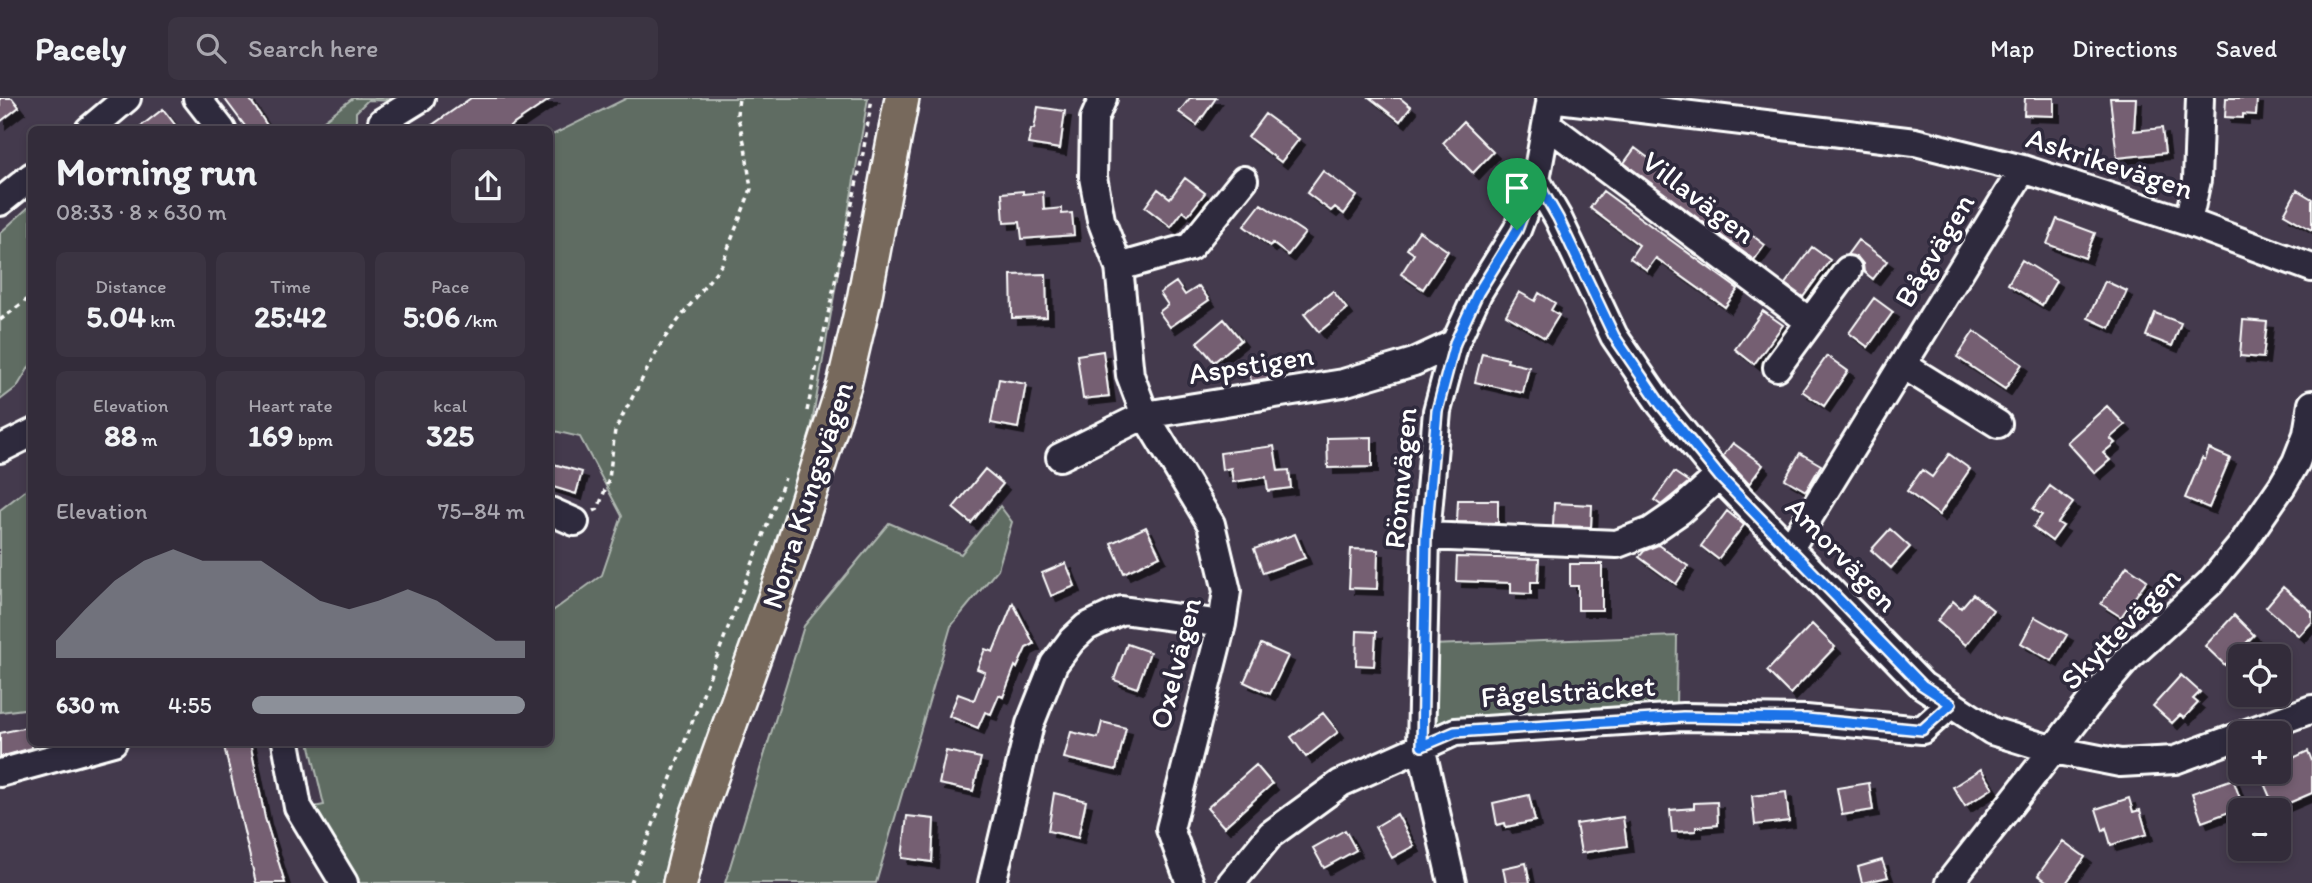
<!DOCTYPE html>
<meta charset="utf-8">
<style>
:root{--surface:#332c3a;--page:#3b3442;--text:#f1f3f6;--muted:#a9a7af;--line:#4e4854;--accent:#8c9099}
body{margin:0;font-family:Itim,sans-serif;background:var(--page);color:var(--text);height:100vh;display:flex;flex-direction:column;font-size:26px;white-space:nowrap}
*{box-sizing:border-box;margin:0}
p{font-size:23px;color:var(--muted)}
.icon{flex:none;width:38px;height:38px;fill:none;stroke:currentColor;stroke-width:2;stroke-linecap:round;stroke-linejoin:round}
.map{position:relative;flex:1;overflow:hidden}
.details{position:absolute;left:28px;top:28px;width:525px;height:620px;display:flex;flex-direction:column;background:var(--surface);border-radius:10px;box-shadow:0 4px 10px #0003,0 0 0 2px var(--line)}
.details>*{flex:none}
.buttons{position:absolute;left:2228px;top:546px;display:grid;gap:14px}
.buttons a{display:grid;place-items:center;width:63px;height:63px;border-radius:10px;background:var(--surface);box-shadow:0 4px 10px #0003,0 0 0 2px var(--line);font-size:35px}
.pin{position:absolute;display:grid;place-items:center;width:60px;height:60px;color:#fff;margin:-72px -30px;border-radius:50% 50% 50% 0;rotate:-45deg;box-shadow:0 0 7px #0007}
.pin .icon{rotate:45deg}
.round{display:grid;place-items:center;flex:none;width:74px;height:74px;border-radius:10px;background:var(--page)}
.head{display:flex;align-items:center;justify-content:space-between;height:119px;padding:0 28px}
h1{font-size:38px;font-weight:800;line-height:52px}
.figures{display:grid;grid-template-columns:repeat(3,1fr);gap:10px;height:119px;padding:7px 28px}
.figures div{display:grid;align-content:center;border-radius:10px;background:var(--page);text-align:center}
.figures b{font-size:30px;font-weight:800}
.figures small{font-size:19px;font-weight:400}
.figures p{font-size:19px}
.chart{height:196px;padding:14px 28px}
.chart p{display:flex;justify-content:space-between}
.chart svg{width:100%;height:126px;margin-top:7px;fill:var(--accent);opacity:.7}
ul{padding:0 28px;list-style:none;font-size:23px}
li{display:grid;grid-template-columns:112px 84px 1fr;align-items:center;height:52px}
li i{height:18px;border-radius:9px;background:var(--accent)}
header{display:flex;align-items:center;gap:42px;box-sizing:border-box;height:98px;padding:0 35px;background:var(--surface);border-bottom:2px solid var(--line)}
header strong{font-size:33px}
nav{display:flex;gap:38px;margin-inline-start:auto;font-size:24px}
.search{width:490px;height:63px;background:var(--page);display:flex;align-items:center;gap:18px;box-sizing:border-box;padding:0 24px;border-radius:10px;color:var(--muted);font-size:26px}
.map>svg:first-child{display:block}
</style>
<header>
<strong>Pacely</strong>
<div class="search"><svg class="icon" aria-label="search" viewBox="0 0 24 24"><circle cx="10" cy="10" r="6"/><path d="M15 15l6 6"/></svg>Search here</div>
<nav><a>Map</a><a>Directions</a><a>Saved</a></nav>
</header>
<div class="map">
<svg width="2312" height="785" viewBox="0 0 2312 785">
<defs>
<filter id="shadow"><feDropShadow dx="6" dy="6" stdDeviation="0" flood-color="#0009"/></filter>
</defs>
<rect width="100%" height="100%" fill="#443a4d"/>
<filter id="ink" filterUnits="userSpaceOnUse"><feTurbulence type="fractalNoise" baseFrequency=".0143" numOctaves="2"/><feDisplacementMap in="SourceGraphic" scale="14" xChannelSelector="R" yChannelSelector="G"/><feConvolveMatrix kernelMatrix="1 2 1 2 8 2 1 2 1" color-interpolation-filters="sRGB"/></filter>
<g filter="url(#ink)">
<path fill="#5e6c62" stroke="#aeb6b0" stroke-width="2" d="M 353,0 L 407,0 L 402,3 L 368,2 L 356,14 L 356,30 L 353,31 L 311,32 Z
M 627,0 L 868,0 L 799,401 L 694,691 L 663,785 L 351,785 L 314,709 L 324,707 L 309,644 L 550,644 L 550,515 L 602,477 L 622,418 L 580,339 L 550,332 L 550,38 Z
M 31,107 L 31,266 L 17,289 L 0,302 L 0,135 Z
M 31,388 L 31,610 L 0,614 L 0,412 Z
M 1000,408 L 1012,424 L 998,471 L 951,528 L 876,785 L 725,785 L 804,528 L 889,425 L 961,456 Z
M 1677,538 L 1676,609 L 1433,626 L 1431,547 Z"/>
<path fill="#755e72" stroke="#fff" stroke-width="2" filter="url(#shadow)" d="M 0,0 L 12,0 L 19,9 L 0,24 Z
M 224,0 L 249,0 L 270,32 L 248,32 Z
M 471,0 L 552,0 L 505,32 L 425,32 Z
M 1190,0 L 1216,0 L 1197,27 L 1179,14 Z
M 1370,0 L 1400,0 L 1411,9 L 1400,23 Z
M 2025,0 L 2054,0 L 2054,18 L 2024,17 Z
M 2110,0 L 2136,0 L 2134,33 L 2162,30 L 2165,55 L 2117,60 Z
M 2226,0 L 2257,0 L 2256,17 L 2243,16 L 2243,20 L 2225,19 Z
M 1038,9 L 1065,13 L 1060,51 L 1028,46 L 1031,31 L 1034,31 Z
M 163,11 L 179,32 L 136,32 Z
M 1265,16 L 1299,41 L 1281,64 L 1248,39 Z
M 1463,24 L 1493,54 L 1473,75 L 1443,45 Z
M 1635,50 L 1765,147 L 1754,162 L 1624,65 Z
M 1323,73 L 1357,98 L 1344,116 L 1335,109 L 1331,113 L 1307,95 Z
M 1185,80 L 1205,95 L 1188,117 L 1183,113 L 1171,129 L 1145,109 L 1158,91 L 1170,100 Z
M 2297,92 L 2312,101 L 2312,132 L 2284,116 Z
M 1023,93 L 1023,96 L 1043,94 L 1044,112 L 1062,110 L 1062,116 L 1072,115 L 1074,137 L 1022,141 L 1020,124 L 1004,125 L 1002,95 Z
M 1603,93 L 1738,191 L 1725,209 L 1656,160 L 1647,172 L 1630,160 L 1639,147 L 1590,110 Z
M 1261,106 L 1305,135 L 1288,157 L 1272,145 L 1270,148 L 1244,128 Z
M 2057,121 L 2095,135 L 2085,160 L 2047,146 Z
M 1419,133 L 1448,153 L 1423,191 L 1401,176 L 1414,156 L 1407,151 Z
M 1858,142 L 1887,163 L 1873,181 L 1864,174 L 1863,166 L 1858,160 L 1847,157 Z
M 1812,149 L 1830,162 L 1803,199 L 1785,186 Z
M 2022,162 L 2056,183 L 2042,207 L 2008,186 Z
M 1046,176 L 1047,219 L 1012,220 L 1011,177 Z
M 2105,183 L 2127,193 L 2110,230 L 2088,220 Z
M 1176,184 L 1185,197 L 1199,188 L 1209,202 L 1170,229 L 1159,214 L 1168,207 L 1160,195 Z
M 1333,193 L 1347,211 L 1319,234 L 1304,216 Z
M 1519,194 L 1535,203 L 1539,195 L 1555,205 L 1551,212 L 1559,217 L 1545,240 L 1506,217 Z
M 1874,200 L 1893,214 L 1868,249 L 1849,235 Z
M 1763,213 L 1783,227 L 1754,266 L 1735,251 Z
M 2155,215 L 2181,225 L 2172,248 L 2146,238 Z
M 1224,221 L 1241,242 L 1214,264 L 1197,244 Z
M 2243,222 L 2267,224 L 2263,260 L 2240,258 Z
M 1974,233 L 2022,266 L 2005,291 L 1957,259 Z
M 1103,253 L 1109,298 L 1083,301 L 1077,257 Z
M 1482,255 L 1508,261 L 1507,264 L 1529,269 L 1523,295 L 1475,284 Z
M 1827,258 L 1848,273 L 1824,308 L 1802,293 Z
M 1280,259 L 1283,278 L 1251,283 L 1248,264 Z
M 999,281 L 1026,286 L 1018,330 L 991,325 Z
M 2107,308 L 2125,327 L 2110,340 L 2115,345 L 2103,355 L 2110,362 L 2095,375 L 2067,344 Z
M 1372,339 L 1372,369 L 1328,370 L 1327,340 Z
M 1733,345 L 1763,367 L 1749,386 L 1723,358 Z
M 1274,348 L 1278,373 L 1289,372 L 1291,390 L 1268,393 L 1266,379 L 1233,384 L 1231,370 L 1222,372 L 1220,355 Z
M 2209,351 L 2230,360 L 2209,410 L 2185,400 L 2202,360 L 2205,362 Z
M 1800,355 L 1821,367 L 1806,393 L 1785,381 Z
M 1949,356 L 1970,371 L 1939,417 L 1907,393 L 1922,372 L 1932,379 Z
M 550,365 L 582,374 L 576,396 L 550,388 Z
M 985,371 L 1003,386 L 971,425 L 953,410 Z
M 1674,374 L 1689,384 L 1661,407 L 1654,402 Z
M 2050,388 L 2073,405 L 2058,425 L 2063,428 L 2052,443 L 2033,429 L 2042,417 L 2033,411 Z
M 1458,402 L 1498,402 L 1498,425 L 1457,424 Z
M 1554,405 L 1592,407 L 1591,429 L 1553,428 Z
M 1727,413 L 1744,427 L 1718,461 L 1701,448 Z
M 1146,429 L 1160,458 L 1124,475 L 1111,445 Z
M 1890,431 L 1910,449 L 1891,470 L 1871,452 Z
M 1295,436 L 1305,460 L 1263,475 L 1254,451 Z
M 1658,447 L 1688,468 L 1676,486 L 1639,459 L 1644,453 Z
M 1351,451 L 1378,452 L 1377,491 L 1349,490 Z
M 1457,459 L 1539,461 L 1538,484 L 1531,484 L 1531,496 L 1511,495 L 1511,485 L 1456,483 Z
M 1066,465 L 1075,488 L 1051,498 L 1042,475 Z
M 1570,466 L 1602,466 L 1602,512 L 1578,512 L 1578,488 L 1570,488 Z
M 2127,468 L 2147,482 L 2121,519 L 2101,506 Z
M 2283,489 L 2312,514 L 2312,524 L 2299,538 L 2266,509 Z
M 1973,496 L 1993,512 L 1966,547 L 1937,523 L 1953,503 L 1961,510 Z
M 1013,505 L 1034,546 L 1026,550 L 1017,570 L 1015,568 L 1003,599 L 999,597 L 991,616 L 985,614 L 978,630 L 949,618 L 958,596 L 974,602 L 985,574 L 977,571 L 985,551 L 993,554 Z
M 2234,517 L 2254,537 L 2225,567 L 2205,548 Z
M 2035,519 L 2067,537 L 2052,563 L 2021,545 Z
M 1812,526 L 1835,549 L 1790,596 L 1767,573 Z
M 1357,533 L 1376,534 L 1374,568 L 1356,567 Z
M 1127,546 L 1150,554 L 1137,590 L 1114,582 Z
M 1261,546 L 1288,558 L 1270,596 L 1244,584 Z
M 2181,577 L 2200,594 L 2193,601 L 2198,605 L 2184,620 L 2180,617 L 2172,625 L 2153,608 Z
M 1323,615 L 1338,634 L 1306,659 L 1291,639 Z
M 1102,624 L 1126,630 L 1116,672 L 1064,660 L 1071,634 L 1098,640 Z
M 32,628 L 32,650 L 0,659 L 0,635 Z
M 223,644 L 250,644 L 265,720 L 285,785 L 256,785 Z
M 946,653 L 981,660 L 973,693 L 939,686 Z
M 2308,653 L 2312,663 L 2312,695 L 2275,711 L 2263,683 L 2286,673 L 2282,665 Z
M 1256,667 L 1272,686 L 1224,729 L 1207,710 Z
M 1981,671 L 1993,690 L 1965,708 L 1953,689 Z
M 2233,681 L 2243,709 L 2202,724 L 2192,695 Z
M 1869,685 L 1873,712 L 1842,717 L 1837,690 Z
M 1786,694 L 1789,723 L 1755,727 L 1752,698 Z
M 1054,695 L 1086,703 L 1078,740 L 1048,733 Z
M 1529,697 L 1535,723 L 1506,729 L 1505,725 L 1497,727 L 1493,705 Z
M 2129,700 L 2133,714 L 2140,712 L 2147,736 L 2111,747 L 2106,730 L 2103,733 L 2096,711 Z
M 1717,704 L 1718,727 L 1696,729 L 1696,733 L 1672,734 L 1670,712 L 1694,710 L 1694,705 Z
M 1397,716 L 1414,748 L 1392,760 L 1375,729 Z
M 907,718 L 934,721 L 932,764 L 902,760 Z
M 1623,719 L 1627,748 L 1581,755 L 1576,726 Z
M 1345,732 L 1356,752 L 1324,770 L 1313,750 Z
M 2063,743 L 2085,759 L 2066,785 L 2049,785 L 2038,777 Z
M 1882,762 L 1888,779 L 1862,785 L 1858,769 Z
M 1526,765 L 1530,785 L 1506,785 L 1503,770 Z"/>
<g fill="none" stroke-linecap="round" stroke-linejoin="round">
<defs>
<path id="minor" d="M 197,0 L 222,32
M 1103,0 L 1094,21 L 1093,79 L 1101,122 L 1119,169 L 1130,277 L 1145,317 L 1211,426 L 1227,493 L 1222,526 L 1170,731 L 1190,785
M 1550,0 L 1915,44 L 2023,71 L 2188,124 L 2312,170
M 382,24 L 421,0
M 1548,27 L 1810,224
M 89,32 L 127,0
M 1536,82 L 1558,120 L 1614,238 L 1661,307 L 1719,378 L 1922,587 L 1992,633 L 2054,652 L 2120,665 L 2175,662 L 2240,638
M 0,104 L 32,78
M 2188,124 L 2197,82 L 2200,0
M 1119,169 L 1190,149 L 1244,82
M 1903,267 L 1998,326
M 1777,269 L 1848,172
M 0,351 L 32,335
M 1060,359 L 1145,317 L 1343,285 L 1414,264 L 1455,245
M 550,413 L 575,424
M 1426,438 L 1617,446 L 1651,433 L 1680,413 L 1719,378
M 1790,450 L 2023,71
M 2247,635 L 2312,611
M 286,644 L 298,709 L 344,785
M 0,675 L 113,644
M 992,785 L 1030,626 L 1054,566 L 1072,542 L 1086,529 L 1122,512 L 1222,526
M 1231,785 L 1271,736 L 1341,685 L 1455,634 L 1683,619 L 1806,621 L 1922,632 L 1951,606
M 1452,785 L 1421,648 L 1426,438 L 1437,313 L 1455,245 L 1478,195 L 1517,132 L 1536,82 L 1551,0
M 1949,785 L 2095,598 L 2127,561 L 2210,485 L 2240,449 L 2282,388 L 2296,364 L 2307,336 L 2312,306"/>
<path id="major" d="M 680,785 L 696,721 L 790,458 L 844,287 L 864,202 L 902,0"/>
</defs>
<use href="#minor" stroke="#fff" stroke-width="32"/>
<use href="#major" stroke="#fff" stroke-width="38"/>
<path stroke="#fff" stroke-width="3.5" stroke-dasharray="5 5" stroke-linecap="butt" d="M 0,222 L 32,198
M 807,313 L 863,55 L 872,0
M 594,413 L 598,411 L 609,381 L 615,332 L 663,242 L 722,166 L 751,91 L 745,48 L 737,16 L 739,0
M 631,785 L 785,380"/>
<use href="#minor" stroke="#2f2a3d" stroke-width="26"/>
<use href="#major" stroke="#77695c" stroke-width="33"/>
</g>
</g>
<g fill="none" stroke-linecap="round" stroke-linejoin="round" filter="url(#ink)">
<defs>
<path id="route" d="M 1536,82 L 1558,120 L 1614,238 L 1661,307 L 1719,378 L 1922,587 L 1951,606 L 1922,632 L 1806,621 L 1683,619 L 1455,634 L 1422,648 L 1426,438 L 1437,313 L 1455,245 L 1478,195 L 1517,132 Z"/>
</defs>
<use href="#route" stroke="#fff" stroke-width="14"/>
<use href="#route" stroke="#1a73e8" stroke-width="9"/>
</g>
<g text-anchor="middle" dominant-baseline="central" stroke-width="7" stroke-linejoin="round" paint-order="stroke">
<g font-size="30" fill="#fff" stroke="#2f2a3d">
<text transform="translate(2110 65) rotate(18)">Askrikevägen</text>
<text transform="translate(1699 99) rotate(37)">Villavägen</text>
<text transform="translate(1934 152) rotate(-59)">Bågvägen</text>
<text transform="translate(1251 266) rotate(-9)">Aspstigen</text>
<text transform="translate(1400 380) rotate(-85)">Rönnvägen</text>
<text transform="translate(807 397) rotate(-72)">Norra Kungsvägen</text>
<text transform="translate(1842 456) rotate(46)">Amorvägen</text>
<text transform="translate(2120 530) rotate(-46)">Skyttevägen</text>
<text transform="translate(1175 565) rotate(-76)">Oxelvägen</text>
<text transform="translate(1568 593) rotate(-4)">Fågelsträcket</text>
</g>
</g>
</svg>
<div class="buttons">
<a><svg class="icon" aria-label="locate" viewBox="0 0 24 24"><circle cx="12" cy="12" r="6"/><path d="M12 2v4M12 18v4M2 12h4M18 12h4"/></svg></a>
<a>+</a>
<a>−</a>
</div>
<div class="pin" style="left:1517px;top:132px;background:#1e9e55"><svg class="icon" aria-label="arrive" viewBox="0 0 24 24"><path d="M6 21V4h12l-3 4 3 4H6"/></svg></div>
<section class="details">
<div class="head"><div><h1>Morning run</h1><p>08:33 · 8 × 630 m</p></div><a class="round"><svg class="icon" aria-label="share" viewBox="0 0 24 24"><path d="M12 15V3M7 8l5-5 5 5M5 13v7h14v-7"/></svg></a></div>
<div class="figures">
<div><p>Distance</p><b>5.04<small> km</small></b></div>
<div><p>Time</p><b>25:42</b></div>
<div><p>Pace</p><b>5:06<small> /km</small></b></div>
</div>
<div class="figures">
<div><p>Elevation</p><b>88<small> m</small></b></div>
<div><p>Heart rate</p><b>169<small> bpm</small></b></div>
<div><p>kcal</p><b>325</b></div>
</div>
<div class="chart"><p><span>Elevation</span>75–84 m</p>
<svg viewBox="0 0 160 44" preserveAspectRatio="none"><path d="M0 44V38L10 27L20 17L30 10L40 6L50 10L60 10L70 10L80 17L90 24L100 27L110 24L120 20L130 24L140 31L150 38L160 38V44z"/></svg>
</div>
<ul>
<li><b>630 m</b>4:55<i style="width:100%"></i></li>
</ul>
</section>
</div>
